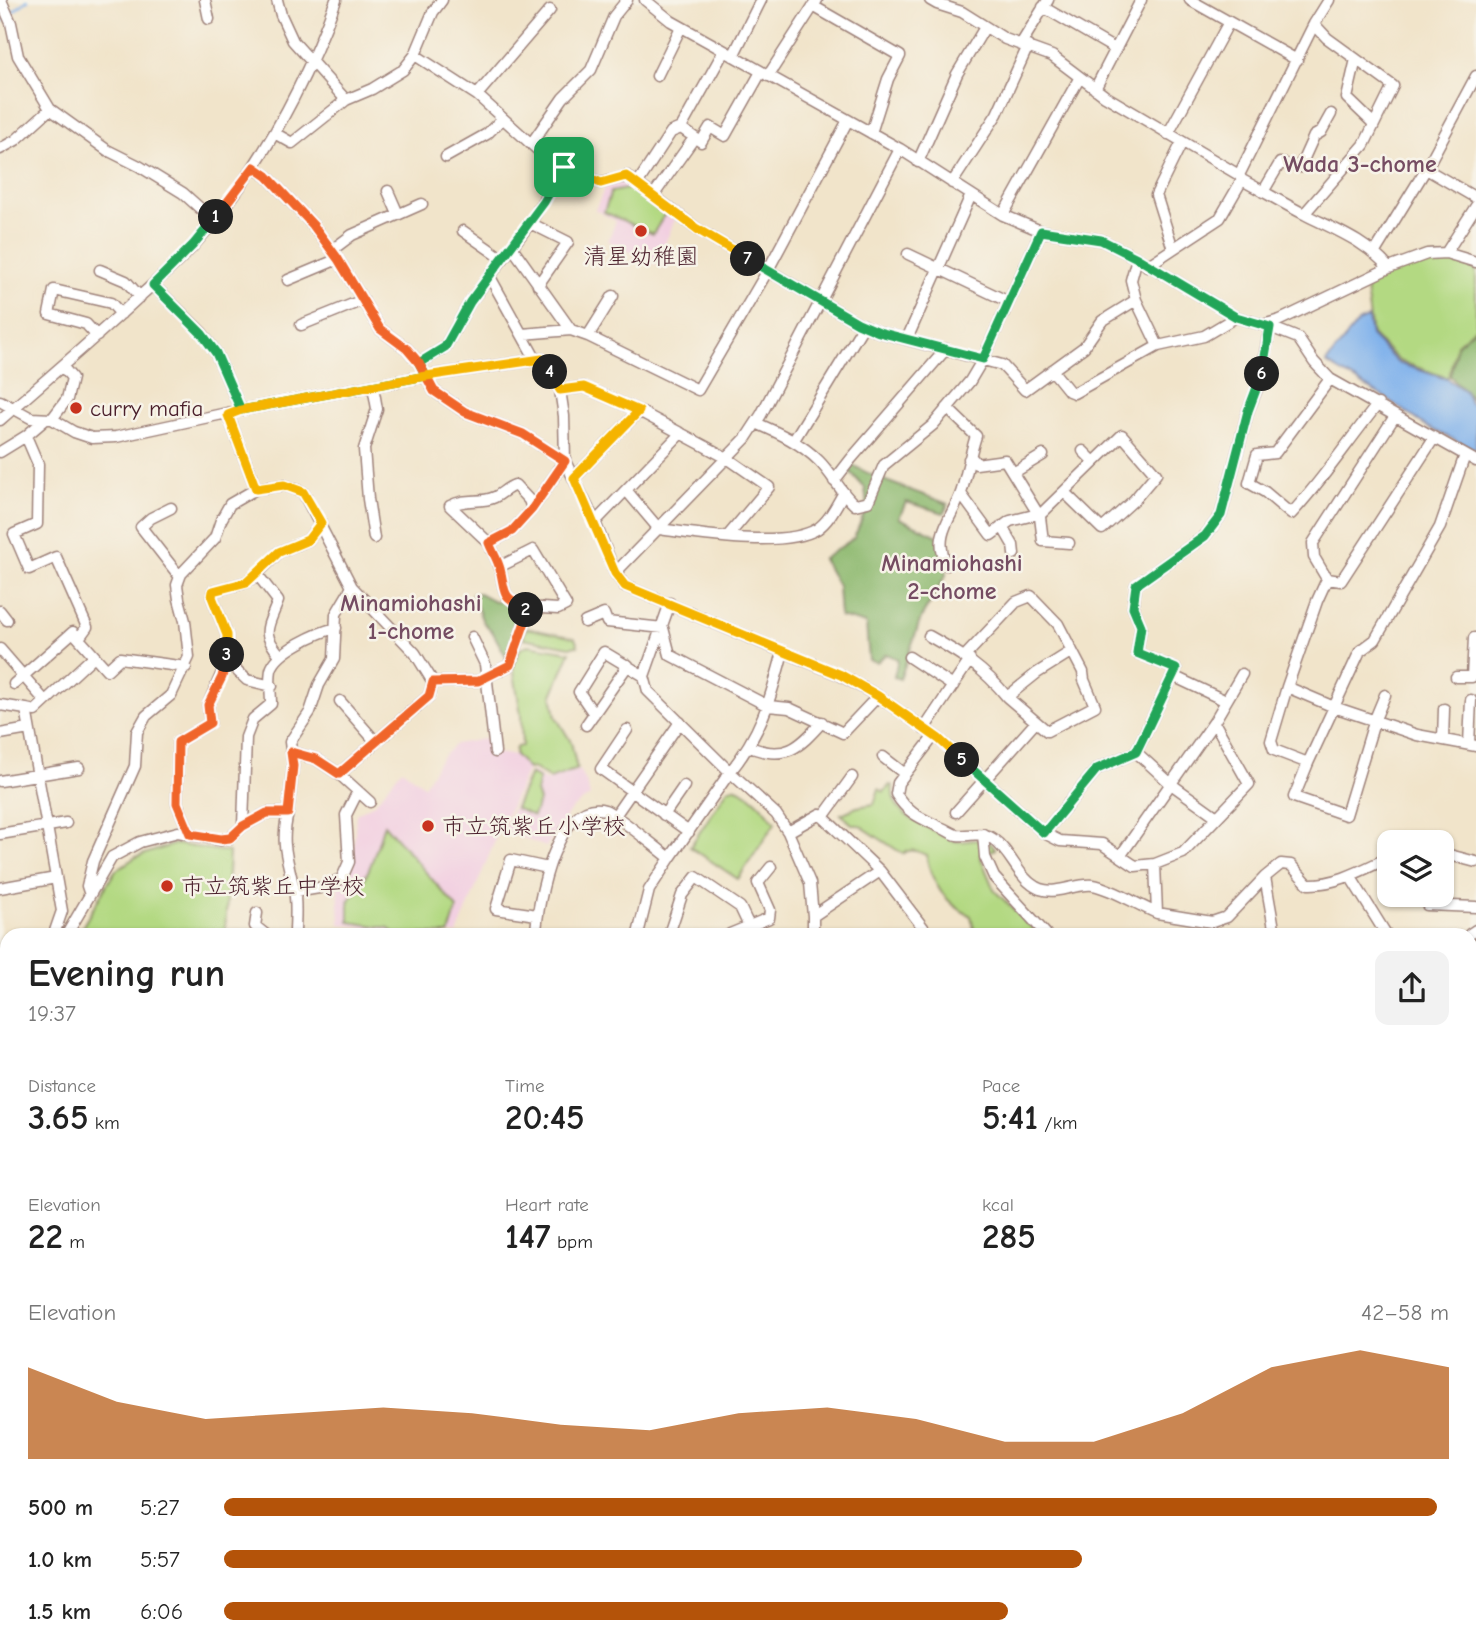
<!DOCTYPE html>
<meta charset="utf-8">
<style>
:root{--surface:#fff;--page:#f2f2f2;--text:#222;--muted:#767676;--accent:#b45309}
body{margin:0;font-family:"Comic Neue","Klee One",sans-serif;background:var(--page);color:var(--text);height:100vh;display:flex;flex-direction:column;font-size:26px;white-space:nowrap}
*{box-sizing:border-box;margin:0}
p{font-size:23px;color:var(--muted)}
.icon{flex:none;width:38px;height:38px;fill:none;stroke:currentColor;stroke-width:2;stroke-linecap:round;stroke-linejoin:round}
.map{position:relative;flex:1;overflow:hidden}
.panel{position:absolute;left:0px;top:928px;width:1477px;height:724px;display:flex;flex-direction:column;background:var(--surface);border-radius:21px 21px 0 0;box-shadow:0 2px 5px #0004}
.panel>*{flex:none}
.buttons{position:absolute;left:1377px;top:830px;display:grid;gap:14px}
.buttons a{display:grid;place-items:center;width:77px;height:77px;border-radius:14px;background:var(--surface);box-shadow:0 2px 5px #0004;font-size:35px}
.pin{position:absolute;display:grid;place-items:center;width:60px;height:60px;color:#fff;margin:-30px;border-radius:14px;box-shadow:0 4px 10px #0006}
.km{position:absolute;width:35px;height:35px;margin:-18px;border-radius:50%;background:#222;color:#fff;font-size:19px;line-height:35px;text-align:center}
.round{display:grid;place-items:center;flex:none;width:74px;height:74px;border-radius:14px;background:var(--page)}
.head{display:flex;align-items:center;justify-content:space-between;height:119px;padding:0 28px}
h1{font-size:38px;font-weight:600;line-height:52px}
.stats{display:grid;grid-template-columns:repeat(3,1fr);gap:10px;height:119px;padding:7px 28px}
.stats div{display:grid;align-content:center}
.stats b{font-size:35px;font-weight:600}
.stats small{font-size:19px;font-weight:400}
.stats p{font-size:19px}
.chart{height:196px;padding:14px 28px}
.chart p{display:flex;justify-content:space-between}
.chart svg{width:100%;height:126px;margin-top:7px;fill:var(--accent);opacity:.7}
ul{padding:0 28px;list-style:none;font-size:23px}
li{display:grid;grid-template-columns:112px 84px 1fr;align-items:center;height:52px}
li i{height:18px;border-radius:9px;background:var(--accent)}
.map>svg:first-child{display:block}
</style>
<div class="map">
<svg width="1476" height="1652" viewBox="0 0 1476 1652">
<rect width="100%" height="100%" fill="#f7f3e8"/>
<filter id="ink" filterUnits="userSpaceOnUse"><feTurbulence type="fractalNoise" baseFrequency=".0143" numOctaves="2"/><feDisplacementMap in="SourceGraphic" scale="14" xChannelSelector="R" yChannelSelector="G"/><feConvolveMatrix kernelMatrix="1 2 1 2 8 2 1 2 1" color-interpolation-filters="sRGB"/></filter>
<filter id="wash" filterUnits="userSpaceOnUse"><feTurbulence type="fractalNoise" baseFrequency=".00686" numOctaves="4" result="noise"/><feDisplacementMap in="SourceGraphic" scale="28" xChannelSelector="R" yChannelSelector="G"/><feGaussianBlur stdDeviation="1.57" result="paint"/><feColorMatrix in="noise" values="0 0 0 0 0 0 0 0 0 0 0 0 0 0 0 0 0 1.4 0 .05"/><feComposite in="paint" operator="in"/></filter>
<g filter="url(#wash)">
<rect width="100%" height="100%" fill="#f1e4ca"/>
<path fill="#f2cfe1" d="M 626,181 L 676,217 L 656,265 L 608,241 L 616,221 L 595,210 L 607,183 Z
M 489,738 L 493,753 L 515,755 L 528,769 L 496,838 L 457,934 L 390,934 L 387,931 L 340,924 L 338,887 L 353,865 L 356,814 L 375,803 L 402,769 L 424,786 L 441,758 L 455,744 Z
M 579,770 L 586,781 L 590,796 L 572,808 L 546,847 L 503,830 L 530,771 L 546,781 Z
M 3,1204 L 7,1207 L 7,1490 L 0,1490 L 0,1208 Z"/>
<path fill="#b3d982" stroke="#7e7c56" stroke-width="2" d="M 631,188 L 665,214 L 653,234 L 604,212 L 611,192 Z
M 1426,257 L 1450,259 L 1476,269 L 1476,327 L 1457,344 L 1448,378 L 1399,361 L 1372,335 L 1365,282 Z
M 526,628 L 575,638 L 578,646 L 570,647 L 523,638 Z
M 528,645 L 570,652 L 552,695 L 556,717 L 571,742 L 577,769 L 550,779 L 533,768 L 528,769 L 515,755 L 516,747 L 522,746 L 521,715 L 513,667 L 520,649 Z
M 530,774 L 539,779 L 536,792 L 539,801 L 533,816 L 515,808 Z
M 890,785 L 893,786 C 889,811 916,822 935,831 C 941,834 948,840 955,841 C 970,844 984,832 995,849 L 980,856 L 994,890 L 1038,934 L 1005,934 L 1002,932 L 996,934 L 975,934 L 971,916 C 944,903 932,883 926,855 C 918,851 910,848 903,854 L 859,825 L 853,825 L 841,814 L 857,807 L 874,804 L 879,789 L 884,792 Z
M 733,787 C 748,790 767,810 775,823 L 738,879 L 690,847 L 728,789 Z
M 384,824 L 457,908 L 449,934 L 394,934 L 389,928 L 349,922 L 349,900 C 370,878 375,852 384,824 Z
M 175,844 L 229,852 L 225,934 L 78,934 L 115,871 L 136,857 Z
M 5,1208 L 7,1209 L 7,1307 L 0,1317 L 0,1215 Z"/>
<path fill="#8eb970" stroke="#6c6c4e" stroke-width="2" d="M 1476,328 L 1476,403 L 1450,376 L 1457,345 Z
M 851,464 C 881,482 916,491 948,504 L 944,513 L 906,502 L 899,518 L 938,536 L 945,550 L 946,575 L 921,618 L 900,679 L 894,677 L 898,659 L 886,654 L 877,662 L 869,660 L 866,624 L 840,617 L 838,586 L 823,559 L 854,538 L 867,507 L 865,488 L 850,472 Z
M 479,593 L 494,601 L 504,600 L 513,607 L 521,619 L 507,658 L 492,631 L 483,622 L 472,594 Z"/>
<path fill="#7fb1eb" stroke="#64688b" stroke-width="2" d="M 1368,318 L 1371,336 L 1398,363 L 1447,379 L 1465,391 L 1470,403 L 1476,407 L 1476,450 L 1429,428 L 1384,397 L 1326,363 L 1359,321 Z"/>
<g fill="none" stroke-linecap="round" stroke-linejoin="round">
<path stroke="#7fb1eb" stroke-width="2.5" d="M 11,13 L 28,0
M 0,23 L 6,18
M 1470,1519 L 1476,1518
M 1100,1645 L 1105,1647 L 1115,1645"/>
</g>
</g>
<g filter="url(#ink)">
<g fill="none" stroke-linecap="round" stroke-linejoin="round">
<defs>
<path id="minor" d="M 1,0 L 11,23 L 18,56 L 50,109
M 205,0 L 209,19
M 277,0 L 281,15 L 293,41 L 346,100
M 645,0 L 671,21 L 900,149 L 1003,215 L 1041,231 L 1101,240 L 1137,258 L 1236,317 L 1270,327 L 1298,338 L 1314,362 L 1330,379 L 1476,461
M 930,0 L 937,4 L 962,12 L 1005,39 L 1052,56 L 1105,96 L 1239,175 L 1242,180 L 1220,218 L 1147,266
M 1190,0 L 1297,60
M 813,6 L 900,56 L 888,79 L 871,133
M 1043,7 L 1115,49
M 1021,44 L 1048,0
M 724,51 L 681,128 L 701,142 L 710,127 L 725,136 L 761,72
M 415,55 L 433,12 L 442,0
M 733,56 L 761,0
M 1356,59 L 1347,98 L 1374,124
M 657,76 L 681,27
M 768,76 L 817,0
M 1095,89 L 1141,0
M 477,95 L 550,10
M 276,134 L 292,143 L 346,100 L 372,89 L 403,70 L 415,55 L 477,95 L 540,152 L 564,167 L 601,183 L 627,176 L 697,229 L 858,323 L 879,332 L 1002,365 L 1025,390 L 1084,347 L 1102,321 L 1136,300 L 1131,280 L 1137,258
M 1168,134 L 1229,22
M 531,144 L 563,98 L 591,70 L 614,16 L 627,0
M 0,149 L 16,140 L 50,109 L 107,150 L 139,166 L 183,193 L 213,220
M 446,157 L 487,134 L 502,119
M 918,162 L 957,74 L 985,27
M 254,168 L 267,176 L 313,225 L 338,259 L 380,329 L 407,349 L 419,363 L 434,391 L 465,412 L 523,434 L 565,461 L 532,509 L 512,531 L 489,543 C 492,551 498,560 500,569 C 506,592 500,597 526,607 L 526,619 L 510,665 L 478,681 L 433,682 L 415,653 L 352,587
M 1426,169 L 1476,198
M 1239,175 L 1314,24 L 1329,0
M 1242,180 C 1263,191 1284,204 1306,215 C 1338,231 1365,241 1389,268
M 952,183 L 997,114 L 1028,46
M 637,184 L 671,132 L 681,128
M 388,191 L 398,214
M 1263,192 L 1280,163 L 1300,167 L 1314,136 L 1321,132 L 1331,114
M 653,196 L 694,138
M 1304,214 L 1364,145 L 1393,86 L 1327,38 L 1314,24
M 1003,215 L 1080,77
M 530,223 L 568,242 L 538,285
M 463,231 L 503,259
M 512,247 L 571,330
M 1173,249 L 1156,195 L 1182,142
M 332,250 L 352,235 L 422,204
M 1375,252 L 1426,169 L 1476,76
M 1446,253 L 1476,206
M 908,254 L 1009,302
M 100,270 L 126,281 L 140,297
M 490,277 L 536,360
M 288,280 L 338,259
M 153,285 L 202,333 L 216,353 L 241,410
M 1136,300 L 1158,346 L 1204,336 L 1236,317
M 301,325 L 363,300
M 1263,325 L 1280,320 L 1389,268 L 1427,254 L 1446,253 L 1476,262
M 522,334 L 571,330 L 588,336 L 698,390 L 768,270 L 848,120
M 97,336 L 86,324 L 49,314 L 54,290 L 111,303 L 121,314
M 588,336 L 613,296
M 907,339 L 971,195
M 419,363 L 445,347 L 470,302 L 530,223 L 564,167
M 1052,370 L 1069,391 L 1074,393 L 1158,346
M 1330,379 L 1275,453 L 1257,455 L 1249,483 L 1265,492 L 1291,514 C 1323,480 1348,441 1378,404
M 373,386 L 377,409 L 364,449 L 368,499 L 374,538
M 560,390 L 584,387 L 639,411 L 727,458 L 769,487 L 727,537
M 0,401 L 31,418 L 52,419 L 74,432 L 92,438 L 116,437 L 241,410 L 426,376 L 542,359 L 560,390 L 564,416 L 565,461 L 595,522 L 615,573 L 625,586 L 840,675 L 878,696 L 939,739 L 1044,833 L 1060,841 L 1102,844 L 1135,866 L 1155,864 L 1183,853 L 1249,784 L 1214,722
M 947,408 L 976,436 C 970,454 967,472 962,490 C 954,516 931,534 947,565
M 1395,416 L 1313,543 L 1314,557 L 1327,579 L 1317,601 L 1287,687 L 1334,707 L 1417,735 L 1476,746
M 52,419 L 67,399 L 72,378 L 62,366
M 0,420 C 47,379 94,339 139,297 C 158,280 176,264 193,246 C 257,174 303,91 336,0
M 756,423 C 779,433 801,443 819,461 C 833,475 840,492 855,505 L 868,502 L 884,465 L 933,425 L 970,381 L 983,359 L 1041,231
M 26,436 L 38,464 L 37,524 L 14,534 L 29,569 L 56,557 L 87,627 L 79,638
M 794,440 L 864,325
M 1083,451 L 1094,462
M 0,452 L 26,436 L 46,419
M 969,459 L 973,459 L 976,464 L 1005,460 L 1040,517 L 1043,541 L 1069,543
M 1013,473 L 1043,455
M 574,478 L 639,411
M 834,481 L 851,459 L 946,349
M 626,490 L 659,529 C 697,534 784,549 817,529 C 829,521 836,506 843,494
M 961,494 L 991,535 L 1010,521 L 1042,513 L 1122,435 L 1156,474 L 1134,500 L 1102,529 L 1064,492
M 171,508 L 151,518 L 141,527 L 180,577
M 595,522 L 681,433
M 1002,526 L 1013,545 L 1014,554
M 489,543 L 450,506 C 467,497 480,504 495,497 C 502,494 506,488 515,485 L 529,500 L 532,509
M 499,567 L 533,550 L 566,605 L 558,609 L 526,607
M 615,573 L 746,438 L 761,415 L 900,149
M 1327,579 L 1341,581 L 1434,438
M 670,603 L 644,676 L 648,691 L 730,772 L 670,858
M 0,611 L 7,620
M 585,622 L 604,614 L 607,622 L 663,628 L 670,655 L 768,706 L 789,708 L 843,733 L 878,696
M 929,636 C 961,654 984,668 1007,697 L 1037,673 L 1072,651
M 472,637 L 485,664 L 495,752
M 0,649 L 45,701
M 783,652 C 770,700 762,732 730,772 L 776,814 L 788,832
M 280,655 C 260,632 268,628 278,601 L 257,574 L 279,552 L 308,540 L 321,523
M 965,656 L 1016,602 L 1031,596 L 1058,624 L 1083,672 L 1084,680 L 1095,706 L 1047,731 L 1007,697
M 909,657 L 953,686
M 227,661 L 227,635 L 212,597 L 213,591 L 247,582 L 257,574
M 1173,676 L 1226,701
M 1456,677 L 1472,677 L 1474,638 L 1476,638
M 14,684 L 73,632 L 107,670 L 120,658 L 186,667
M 1287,687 L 1271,741 L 1274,750 L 1308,763 L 1294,797 L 1346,815 L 1375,719 L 1385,695
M 340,701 L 376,742
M 0,705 L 26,709 L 62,911 L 54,934
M 26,709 L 35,711 L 94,656
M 594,714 L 579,692 L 604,652 L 644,676
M 586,725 L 628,665
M 924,729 L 970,660
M 627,730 L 601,769 L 689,832
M 0,734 L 29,729
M 934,736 L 898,783 L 896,794 C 909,815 921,818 942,828 C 947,830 952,834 957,835 C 970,837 981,830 993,839 C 1012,852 1018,880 1040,889 C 1058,895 1076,883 1093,885 C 1114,889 1137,905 1157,913 L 1155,864
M 1443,740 L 1444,709
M 1469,744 L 1471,700
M 750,747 C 785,761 799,748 822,722
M 291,752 L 316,759 L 339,774
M 1136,752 L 1171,784 L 1217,817
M 883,757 L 905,774
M 1308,763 L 1360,651 L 1375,640 L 1440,527 L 1465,455
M 0,781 L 79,768
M 370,802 L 339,774 L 429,696 L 433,682
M 956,812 L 1036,722
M 288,813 C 280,846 288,858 294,890 C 297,904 295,920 295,934
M 664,815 L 684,786
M 614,817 L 680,722
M 823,817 L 852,777
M 243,826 L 246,737 L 253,719 L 271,704 C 271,694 269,680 271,670 C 276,651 319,632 336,628
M 1044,833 L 1097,769 L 1136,752 L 1176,669 L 1137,653 L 1141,626 L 1133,607 L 1136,585 L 1205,536 L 1221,515 L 1248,411 L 1260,381 L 1270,327
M 0,834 L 66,823
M 190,834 L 177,803 L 178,742 L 210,723 L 208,705 L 227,661 L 247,680 L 272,686
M 983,834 L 985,857 L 994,877 L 1046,934
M 1442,853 L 1476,862
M 1121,855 L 1214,722 L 1242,674
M 880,871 L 928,934
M 1350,876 L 1386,934
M 1265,877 L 1275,934
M 0,888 L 56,878
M 89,892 L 87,886 L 93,861 L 135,766 L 137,732 L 146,716 L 171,695 L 189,657 L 185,621 L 179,599 L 177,585 L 181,574 L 215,538 L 221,520 L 230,504 L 256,489
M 295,892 L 325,887 L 342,878 L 349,862 L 346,815 L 358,791
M 1427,905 L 1476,907
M 257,913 L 255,926 L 265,934
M 1157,913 L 1212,922 L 1227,917 L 1265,877 L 1281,864 L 1291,865 L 1308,884 C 1337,885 1364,869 1390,857
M 537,915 L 496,909 L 511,860 L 548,868
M 813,933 L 813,916 L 880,871 L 820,814 L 788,832 L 810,883 L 813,916
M 67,934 L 112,857 L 140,842 L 178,832 L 221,840 L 230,838 L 243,826 L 267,813 L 288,813 L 293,766 L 290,742 L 310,712 L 319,685 L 334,659 L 336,614 L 352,587 L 303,492 L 284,485 L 256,489 L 228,415
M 536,934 C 537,903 557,797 605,810 C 616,814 658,849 670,858 L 649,890 L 638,934
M 669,934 L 682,895 L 696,877 L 740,907 L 749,926
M 730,934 L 769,918 L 770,910 L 758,883 L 771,867
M 1470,934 L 1476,930
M 0,988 L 7,999
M 0,1031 L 7,1030
M 1470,1058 L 1476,1047
M 0,1200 L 7,1193
M 1470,1220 L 1476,1210
M 1470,1305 L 1476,1305
M 1470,1393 L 1471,1385
M 0,1495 L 7,1494
M 1470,1510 L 1476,1510
M 0,1593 L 7,1600
M 0,1612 L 7,1621
M 0,1625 L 7,1634
M 16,1645 L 21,1652
M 25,1645 L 31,1652
M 40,1645 L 45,1652
M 145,1645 L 154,1652
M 254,1645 L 254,1652
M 357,1645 L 360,1652
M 560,1645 L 561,1652
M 1414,1645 L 1415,1652
M 379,1652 L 391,1645
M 641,1652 L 647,1645
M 852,1652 L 853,1645
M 1083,1652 L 1083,1645
M 1257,1652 L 1257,1645"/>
</defs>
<use href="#minor" stroke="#9e827a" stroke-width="13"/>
<use href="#minor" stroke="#fff" stroke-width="10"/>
</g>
</g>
<g fill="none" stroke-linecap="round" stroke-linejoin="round" filter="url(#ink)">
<defs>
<path id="split-1" d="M 216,217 L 193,245 L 153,285 L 202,334 L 216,353 L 241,410 L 426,376 L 419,363 L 445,347 L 470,302 L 544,202 L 564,167"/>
<path id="split-2" d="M 216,217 L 254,167 L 267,176 L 313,225 L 338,259 L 380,329 L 407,349 L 419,363 L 434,391 L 465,412 L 523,434 L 565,461 L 532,509 L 512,531 L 489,543 C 492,551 498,560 500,569 C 506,592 500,597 526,607 L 526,610"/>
<path id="split-3" d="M 227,655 L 222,677 L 208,705 L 210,723 L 178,742 L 177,803 L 190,834 L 221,839 L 230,838 L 243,826 L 267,813 L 288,813 L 293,766 L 291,752 L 316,759 L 339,774 L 429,696 L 433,682 L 478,681 L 510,665 L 526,619 L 526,610"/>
<path id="split-4" d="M 227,655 L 227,635 L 212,597 L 213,591 L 247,582 L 279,552 L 308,540 L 321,523 L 303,492 L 284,485 L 256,489 L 228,415 L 241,410 L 426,376 L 542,359 L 550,372"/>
<path id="split-5" d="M 550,372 L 560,390 L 584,387 L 639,411 L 574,478 L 615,573 L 625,586 L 841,675 L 878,696 L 939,739 L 962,760"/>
<path id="split-6" d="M 962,760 L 1044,833 L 1097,769 L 1136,752 L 1176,669 L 1137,653 L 1141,626 L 1133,607 L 1136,585 L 1205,536 L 1221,515 L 1248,411 L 1262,374"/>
<path id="split-7" d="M 748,259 L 858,323 L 879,332 L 983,359 L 1041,231 L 1101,240 L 1137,258 L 1236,317 L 1270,327 L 1262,374"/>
<path id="split-8" d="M 564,167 L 601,183 L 626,176 L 697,229 L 748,259"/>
</defs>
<use href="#split-1" stroke="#fff" stroke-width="14"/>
<use href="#split-2" stroke="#fff" stroke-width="14"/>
<use href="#split-3" stroke="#fff" stroke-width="14"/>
<use href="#split-4" stroke="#fff" stroke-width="14"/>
<use href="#split-5" stroke="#fff" stroke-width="14"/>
<use href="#split-6" stroke="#fff" stroke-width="14"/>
<use href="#split-7" stroke="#fff" stroke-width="14"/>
<use href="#split-8" stroke="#fff" stroke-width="14"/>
<use href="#split-1" stroke="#22a559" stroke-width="9"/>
<use href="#split-2" stroke="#f0652b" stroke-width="9"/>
<use href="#split-3" stroke="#f0652b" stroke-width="9"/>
<use href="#split-4" stroke="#f5b400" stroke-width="9"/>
<use href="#split-5" stroke="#f5b400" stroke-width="9"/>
<use href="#split-6" stroke="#22a559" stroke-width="9"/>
<use href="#split-7" stroke="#22a559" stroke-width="9"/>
<use href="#split-8" stroke="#f5b400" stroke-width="9"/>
</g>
<g fill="#c8321e" stroke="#f7f3e8" stroke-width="2.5">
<circle cx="641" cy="231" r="7"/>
<circle cx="76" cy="408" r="7"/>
<circle cx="428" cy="826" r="7"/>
<circle cx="167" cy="886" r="7"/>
</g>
<g text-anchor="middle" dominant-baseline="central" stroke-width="5" stroke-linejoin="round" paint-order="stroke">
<g font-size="23" fill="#4a1f2b" stroke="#f7f3e8" text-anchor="start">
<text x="641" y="256" text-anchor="middle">清星幼稚園</text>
<text x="90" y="408">curry mafia</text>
<text x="442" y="826">市立筑紫丘小学校</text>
<text x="181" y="886">市立筑紫丘中学校</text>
</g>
<g font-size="24" font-weight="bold" fill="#754c62" stroke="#f7f3e8">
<text x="1360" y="164">Wada 3-chome</text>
<text x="952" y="563">Minamiohashi<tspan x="952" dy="28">2-chome</tspan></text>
<text x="411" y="603">Minamiohashi<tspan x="411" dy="28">1-chome</tspan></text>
</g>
</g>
</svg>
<div class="buttons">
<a><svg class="icon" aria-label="layers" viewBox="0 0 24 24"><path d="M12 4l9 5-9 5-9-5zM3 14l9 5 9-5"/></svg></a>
</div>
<div class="pin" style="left:564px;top:167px;background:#1e9e55"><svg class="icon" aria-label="arrive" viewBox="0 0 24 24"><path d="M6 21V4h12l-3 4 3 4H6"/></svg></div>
<b class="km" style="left:216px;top:217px">1</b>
<b class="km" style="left:526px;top:610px">2</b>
<b class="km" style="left:227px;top:655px">3</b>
<b class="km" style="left:550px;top:372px">4</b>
<b class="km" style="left:962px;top:760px">5</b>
<b class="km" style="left:1262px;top:374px">6</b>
<b class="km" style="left:748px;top:259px">7</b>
<section class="panel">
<div class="head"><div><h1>Evening run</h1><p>19:37</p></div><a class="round"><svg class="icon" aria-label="share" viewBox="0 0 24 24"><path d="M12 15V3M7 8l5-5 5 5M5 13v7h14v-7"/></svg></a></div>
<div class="stats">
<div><p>Distance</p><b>3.65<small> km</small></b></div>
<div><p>Time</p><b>20:45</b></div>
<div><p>Pace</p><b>5:41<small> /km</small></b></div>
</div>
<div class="stats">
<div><p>Elevation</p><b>22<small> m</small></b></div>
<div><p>Heart rate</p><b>147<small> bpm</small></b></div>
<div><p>kcal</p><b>285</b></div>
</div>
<div class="chart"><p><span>Elevation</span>42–58 m</p>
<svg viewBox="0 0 160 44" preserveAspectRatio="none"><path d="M0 44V12L10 24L20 30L30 28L40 26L50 28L60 32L70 34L80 28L90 26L100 30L110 38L120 38L130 28L140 12L150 6L160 12V44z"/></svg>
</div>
<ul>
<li><b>500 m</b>5:27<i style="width:99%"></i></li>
<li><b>1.0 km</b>5:57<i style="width:70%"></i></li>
<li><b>1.5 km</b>6:06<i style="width:64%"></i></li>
</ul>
</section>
</div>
